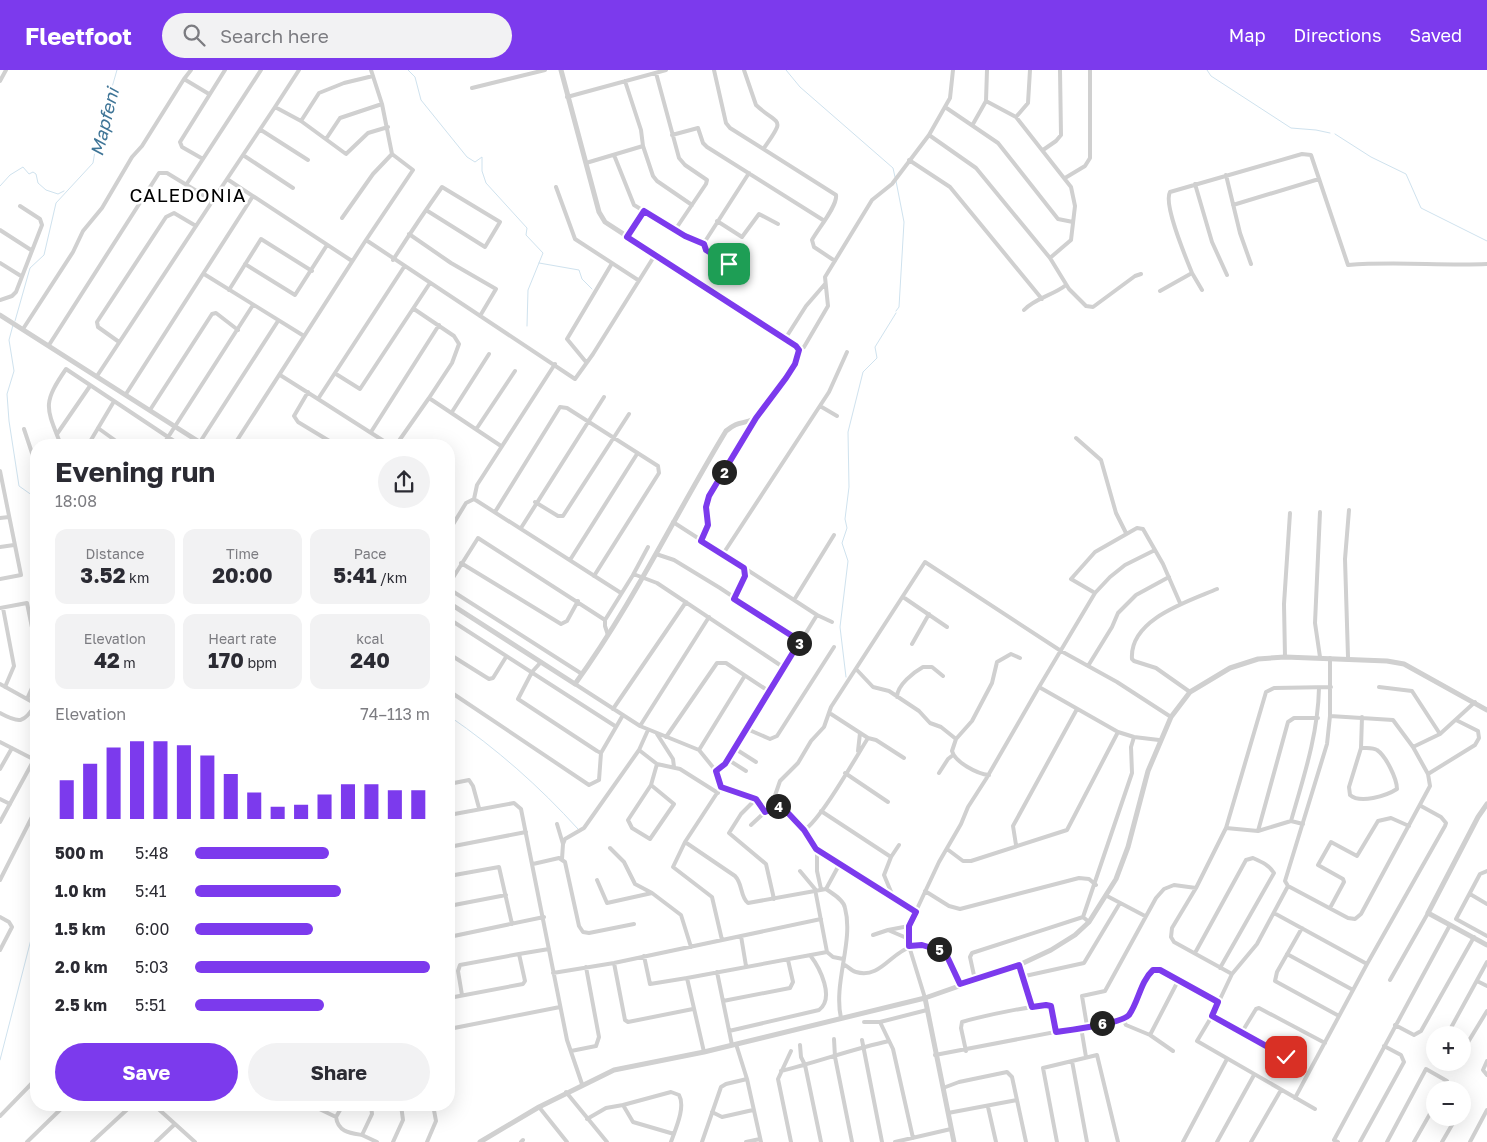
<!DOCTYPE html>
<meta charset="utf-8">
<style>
:root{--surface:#fff;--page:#f2f2f3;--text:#2b2b33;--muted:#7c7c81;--accent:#7c3aed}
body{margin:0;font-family:"Golos Text",sans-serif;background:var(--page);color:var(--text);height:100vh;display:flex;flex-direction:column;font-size:19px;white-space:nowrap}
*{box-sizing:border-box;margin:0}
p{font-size:16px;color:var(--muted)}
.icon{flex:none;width:28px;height:28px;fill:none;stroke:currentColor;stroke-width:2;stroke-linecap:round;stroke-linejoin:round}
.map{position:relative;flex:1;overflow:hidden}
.drawer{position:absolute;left:30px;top:369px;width:425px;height:672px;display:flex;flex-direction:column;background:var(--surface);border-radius:20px;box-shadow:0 5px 20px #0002}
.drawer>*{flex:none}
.controls{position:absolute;left:1426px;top:956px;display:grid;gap:10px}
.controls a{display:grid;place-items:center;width:45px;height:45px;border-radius:50%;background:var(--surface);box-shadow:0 5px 20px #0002;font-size:25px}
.pin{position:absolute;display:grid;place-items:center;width:42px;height:42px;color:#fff;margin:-21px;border-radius:10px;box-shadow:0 2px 8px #0006}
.km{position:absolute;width:25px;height:25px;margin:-12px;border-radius:50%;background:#222;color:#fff;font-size:14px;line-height:25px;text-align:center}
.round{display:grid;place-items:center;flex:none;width:52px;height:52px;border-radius:26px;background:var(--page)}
.summary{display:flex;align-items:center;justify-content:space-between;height:85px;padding:0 25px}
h1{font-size:28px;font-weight:700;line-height:38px}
.figures{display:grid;grid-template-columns:repeat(3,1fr);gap:8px;height:85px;padding:5px 25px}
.figures div{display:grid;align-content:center;border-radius:12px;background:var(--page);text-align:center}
.figures b{font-size:21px;font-weight:700}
.figures small{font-size:14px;font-weight:400}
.figures p{font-size:14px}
.chart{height:140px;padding:10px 25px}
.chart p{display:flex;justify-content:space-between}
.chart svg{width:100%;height:90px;margin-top:5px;stroke:var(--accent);stroke-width:6}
.cta{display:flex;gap:10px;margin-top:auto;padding:10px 25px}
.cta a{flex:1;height:58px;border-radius:30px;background:var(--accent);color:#fff;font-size:20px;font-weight:700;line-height:58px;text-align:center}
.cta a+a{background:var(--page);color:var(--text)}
ul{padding:0 25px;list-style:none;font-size:16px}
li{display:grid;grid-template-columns:80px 60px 1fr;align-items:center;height:38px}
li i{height:12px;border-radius:6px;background:var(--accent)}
header{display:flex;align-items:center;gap:30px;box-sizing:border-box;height:70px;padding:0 25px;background:var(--accent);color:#fff}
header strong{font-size:24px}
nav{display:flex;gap:28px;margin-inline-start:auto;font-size:18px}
.search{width:350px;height:45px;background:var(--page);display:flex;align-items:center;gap:12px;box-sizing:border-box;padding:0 18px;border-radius:28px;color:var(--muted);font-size:19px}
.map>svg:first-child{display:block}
</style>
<header>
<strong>Fleetfoot</strong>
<div class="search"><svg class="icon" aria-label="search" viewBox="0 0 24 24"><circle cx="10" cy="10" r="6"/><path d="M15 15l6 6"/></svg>Search here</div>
<nav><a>Map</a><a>Directions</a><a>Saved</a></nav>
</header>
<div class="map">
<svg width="1487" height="1072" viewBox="0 0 1487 1072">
<rect width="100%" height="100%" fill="#fff"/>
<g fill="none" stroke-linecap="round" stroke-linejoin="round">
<path stroke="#cfe2ee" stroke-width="1" d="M 408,0 L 415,7 L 421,30 L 467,87 L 475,92 L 482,87 L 482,101 L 486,113 L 527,158 L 526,165 L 543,183 L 528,220 L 527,256
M 786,0 L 800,17 L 893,98 L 895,107
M 1207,0 L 1211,6 L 1291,58 L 1316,60 L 1330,63
M 1335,64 L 1371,87 L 1406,104 L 1421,138 L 1487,171
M 896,111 L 904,152 L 899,237 L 896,241
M 0,116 L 10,105 L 23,97 L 29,104 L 33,102 L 36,104 L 38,113 L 46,120 L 58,124 L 64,121
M 539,193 L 579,200 L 582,209 L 592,219
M 15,251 L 30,198 L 44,185 L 56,133 L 93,93 L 97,69 L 117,0
M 13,255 L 9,270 L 14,301 L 7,324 L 9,351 L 19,416 L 36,428
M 846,607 L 840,557 L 848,491 L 842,473 L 847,458 L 845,449 L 849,417 L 848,362 L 863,302 L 877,288 L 875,277 L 896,243
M 449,646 C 497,679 539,716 578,759
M 36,793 L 34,795 L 36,826
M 0,990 L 36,850"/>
<path stroke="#d0d0d0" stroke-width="4" d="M 191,0 L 184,9 L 209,24
M 714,0 L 726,53 L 730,58 L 836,125 C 838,135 818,159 812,170 L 814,177 L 835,191
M 744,0 L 756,35 C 778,56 787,46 764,78
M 656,3 L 679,88 L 685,95 L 707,110 L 706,114 L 675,160
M 0,11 L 6,0
M 472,18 L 545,0
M 567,27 L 666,0
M 986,31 L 1016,47 L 1071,117 L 1075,136 L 1071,170 L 1050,188
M 275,37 L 299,0
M 945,37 L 998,73 L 1058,149 L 1073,152
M 1016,47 L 1028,33 L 1030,0
M 301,51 L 319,23 L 344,13 L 373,6
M 973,54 L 986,31 L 987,0
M 261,60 L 308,90
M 672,65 L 698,58 L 703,73 L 707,77 L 823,150
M 929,65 L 976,98 L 1050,188 L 1069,219 L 1086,236 L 1093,237 L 1135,206 L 1141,204
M 326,69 L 340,48 L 382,34
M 643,76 L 653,106 L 657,111 L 692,135
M 1043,80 L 1056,71 L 1061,65 L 1060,0
M 243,85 L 293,118
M 614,85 L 634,135 L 685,166 L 704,173 L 706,180 L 729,194
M 203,89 L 182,77 L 180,72 L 225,0
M 909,90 L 950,117 L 1042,229
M 586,93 L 643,76 L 641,60 L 625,11
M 1226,105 L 1240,163 L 1251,194
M 1065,108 L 1085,96 L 1090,88 L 1090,0
M 227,109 L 275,37 L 301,51 L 346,84 L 368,63 L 388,57
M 1195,114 L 1212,172 L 1227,205
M 186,115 L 261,0
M 556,117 L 575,169 L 638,210
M 1233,135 L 1319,109
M 342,148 L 373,104 L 392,84
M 717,151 L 742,167 L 759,144 L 778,154
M 0,160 L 31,180
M 409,164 L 451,193 L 496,219 L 480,246
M 627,167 L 644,141
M 366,170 L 413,100 L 392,84 L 382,34 L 371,0
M 704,173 L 749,103
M 393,190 C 409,165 425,141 442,117 L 500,152 L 485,177 L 426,140
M 0,193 L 21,206
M 245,194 L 295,225 L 327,175
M 1192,203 C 1186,188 1163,134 1170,122 L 1302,84 L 1311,85 L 1348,195 C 1395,191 1440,196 1487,194
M 204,204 L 304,266
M 229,220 L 261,169 L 312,201
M 1160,221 L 1192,203 L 1202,220
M 0,230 L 12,226 L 16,222 L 42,155 L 40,149 L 20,136
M 414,239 L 454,266 L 459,274 L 452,293 L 429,328 L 501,376
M 1024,240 C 1035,228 1054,225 1066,215
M 23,259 L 73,182 L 83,161 L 102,138 L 132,87 L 142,76 L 184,9
M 785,269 L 806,236 L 825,214
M 119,272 L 98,257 L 97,252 L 166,147 L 174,143 L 196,156
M 49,275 L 159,103 L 167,103 L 213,131
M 799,280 L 804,277 L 828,236 L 825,207 L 872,130 L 892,114 L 929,65 L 950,28 L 953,0
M 586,292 L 567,269 L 611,195
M 555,294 L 477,415 L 474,429 L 621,523
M 336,304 L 360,319 L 430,213
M 280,305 L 318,329 L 404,197
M 97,306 L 227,109 L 352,191
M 308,322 L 294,346 L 298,352 L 336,375
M 126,324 L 253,126
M 318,329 L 390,375
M 820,336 L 837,346
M 150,340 L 212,244 L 216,243 L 238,260
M 452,342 L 489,284
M 98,358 L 116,371 L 117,375
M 477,358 L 515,301
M 24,359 L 36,395
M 371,362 L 439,255
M 57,364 L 90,316
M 1076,368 L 1101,390 L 1116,443 L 1126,463
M 200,372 L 278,251
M 61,375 C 46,337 42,334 66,299 L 180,375
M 88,375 L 113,333
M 163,375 L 253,235
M 234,375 L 366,170 L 575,309 L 593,284 L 655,185
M 276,375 L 281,375
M 396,375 L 429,328
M 0,401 L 21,505 L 0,509
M 535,432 L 558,446 L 563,446 L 629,344
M 495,442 L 560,337 L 567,338 L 658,396 L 659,403 L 594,506
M 1320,442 L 1315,553 L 1320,587
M 0,448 L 9,447
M 673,452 L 794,530 L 834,465
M 521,458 L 604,327
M 449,461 L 466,433 L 474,429
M 701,471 L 708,455 L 706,437 L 709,426 L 756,348
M 0,477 L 14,475
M 1155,480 L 1125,495 L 1110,507 L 1095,523 L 1039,617 L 1118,662 L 1134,667 L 1159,670
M 656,484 L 674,490 L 720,518 L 800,571
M 723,484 L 829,322 L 847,282
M 570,490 L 637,384
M 461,493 L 561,554 L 567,551 L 578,531
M 633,505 L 648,477
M 449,514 L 478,468 L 605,550
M 449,519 L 582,604
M 1095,523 L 1071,509 L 1095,482 L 1137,458 L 1143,459 L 1163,494 L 1180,533
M 903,527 L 947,557
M 734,529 L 745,506 L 745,498
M 0,538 L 27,533 L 36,577
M 3,538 L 14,596 L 5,617
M 817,545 L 832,552
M 449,549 L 615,656
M 608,565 L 605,556 L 605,550 L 633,505 L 636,505 L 657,513 L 783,597
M 912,574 L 929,544
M 449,584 L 489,609 L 493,608 L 506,587
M 1285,587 L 1284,534 L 1290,443
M 1348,587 L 1345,489 L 1349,440
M 541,592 L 532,602 L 518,629 L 597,681 L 601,683 L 623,645
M 1088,596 L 1112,557 L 1118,543 L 1136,525 L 1169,507
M 856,599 L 873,617 L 889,621 L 919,641 L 930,653 L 941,657 L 956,669 L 972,651 L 992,613 L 997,592 L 1011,584 L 1020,588
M 0,614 L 36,634
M 575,614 L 640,656 L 699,680 L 716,701 L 721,717 L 685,772 L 673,797 L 712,827 L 722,870
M 1379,617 L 1412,621 L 1440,664
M 449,621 L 589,715 L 599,710 L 601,683
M 1190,622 L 1156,598 L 1134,591 L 1132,589 C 1129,549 1189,531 1217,519
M 897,627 C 897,615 914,602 923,597 L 932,597 L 943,606
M 27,629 L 36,609
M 613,639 L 686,532
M 0,643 C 20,654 24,653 36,634
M 1330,646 L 1393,650 L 1413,677 L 1428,704 L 1430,716 L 1361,844 L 1355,849 L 1348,848 L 1288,816 L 1285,811 L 1327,674 L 1330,646 L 1330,588
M 640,656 L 709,547
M 747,659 L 770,669 L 777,666 L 834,577
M 648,660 L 639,680 L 657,694 L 680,699 L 718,723
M 657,664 L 673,689 L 674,697
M 666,667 L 717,593 L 726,593 L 770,622
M 868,668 L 876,670 L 904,688
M 956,669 L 952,681 C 955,692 977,704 989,705
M 0,672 L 35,690
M 1413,677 L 1440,664 L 1475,632
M 734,678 L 756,692
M 1361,678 C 1367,678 1373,677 1377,680 C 1386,686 1397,709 1397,719 C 1386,726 1360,734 1350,725 L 1349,717 L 1361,678 L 1362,647
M 699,680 L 744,607
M 858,681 L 860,663
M 727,689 L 746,701
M 0,699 L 12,678
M 716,701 L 725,694 L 817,545 L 794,530
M 845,703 L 888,732
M 939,703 L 948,689 L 953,685
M 1428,704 L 1475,675 L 1479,668 L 1478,661 L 1456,650
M 449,714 L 469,710 L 473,716 L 479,738
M 651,715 L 674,734 L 650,769 L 632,758 L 628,750 L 651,715 L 657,694
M 721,717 L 756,729 L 765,742 L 770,740 L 780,711 L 798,693 L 811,671 L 824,657 L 831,637 L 925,492 L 1061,581 L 1117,612 L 1171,647
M 0,729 L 10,734
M 756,729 L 741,744 L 729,763 L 766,794 L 774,829
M 773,732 L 788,743 L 804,760 L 817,779 L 915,842
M 821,741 L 891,787
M 449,745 L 514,733 L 521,739 L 567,970 L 582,1014
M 1291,751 C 1304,706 1318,664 1319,618
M 0,752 L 36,686
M 557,754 L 563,774
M 751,755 L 765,742
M 1226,758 L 1258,761 L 1291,751 L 1303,754
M 804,760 C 820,751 856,687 868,668 L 831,644
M 1258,761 L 1288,652 L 1294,648 L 1318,648
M 685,772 L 735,806 C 743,814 740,827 748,833 L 826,819 C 833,824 844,830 845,838 C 854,871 833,913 841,948
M 1016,775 L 1013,756 L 1077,639
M 449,777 L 526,762
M 610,778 L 624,792 L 635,814 L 652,823
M 817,779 L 817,801 L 821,819
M 947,779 L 963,791 L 971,791 L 1067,760 L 1118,662
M 562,789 L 563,774 L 565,769 L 584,758 L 639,680
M 533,794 L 559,788 L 565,792 L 579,856 L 583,862 L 589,863 L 634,854
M 800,801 L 815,819 L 827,882 L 833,887 L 843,889
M 1487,801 L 1480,804 L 1456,849 L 1487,866
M 449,806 L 499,797 L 512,854
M 0,810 L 36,739
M 597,810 L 607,833 L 652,823 L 681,845 L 691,877
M 1288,816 L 1257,874 L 1232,904 L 1212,946 L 1197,971 L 1315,1039
M 826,819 L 839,795
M 925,821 L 949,836 L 960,839 L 1079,808 L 1089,809 L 1096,815
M 1470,824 L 1487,834
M 1107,826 L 1145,846
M 894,829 L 884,805 L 891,787 L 899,775
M 449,836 L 506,825
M 1330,838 L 1344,812 L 1343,809 L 1318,795 L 1331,772 L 1357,786 L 1378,751 L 1391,748 L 1409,756
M 1274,843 L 1367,894 L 1295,1028
M 0,847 L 9,852 L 12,857 L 0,880
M 1083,847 L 1132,703 L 1131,677 L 1134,667
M 449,851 L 452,866
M 1302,858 L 1277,902 L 1275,911 L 1339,946
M 888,860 L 909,856
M 873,865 L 888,860 L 909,869
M 741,866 L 746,896
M 449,867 L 544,847
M 1195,883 L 1246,790 L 1253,788 C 1262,792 1269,795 1274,803 L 1220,898
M 519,884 L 549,879
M 1287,884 L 1353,920
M 644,886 L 650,914 L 687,908
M 614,893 L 625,950 L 628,952 L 693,939
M 843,894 C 848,896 851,901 856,902 C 890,912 896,856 945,882 L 960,914
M 1367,894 L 1445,756 L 1446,753 L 1441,747 L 1421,736
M 1019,895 L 1032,937
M 717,902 L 732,975
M 553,903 L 614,893 L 821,849
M 1232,904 L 1174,872 L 1171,867 L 1172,858 L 1196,818 L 1226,758 L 1266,622 L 1274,618 L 1331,617
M 1025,906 L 1084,893 L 1120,833
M 975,910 L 970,887 L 972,883 L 1083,847 L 1089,852
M 1390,910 L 1428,843
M 1477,911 L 1487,916
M 449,928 L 523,914 L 525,911 L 519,884 L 460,895 L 458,901 L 462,925
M 925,928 L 909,876 L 909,856 L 939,792 L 961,754 L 968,737 L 986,709 L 1039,617
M 723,931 L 790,918 L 793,912 L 788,890
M 1212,946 L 1286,987
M 1123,949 L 1126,955 L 1150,965
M 864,952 L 880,952 L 927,940
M 880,952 L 893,979 L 913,1068
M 1395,955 L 1414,965 L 1421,961 L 1474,867
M 1087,956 L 1082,926 L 1105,921 L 1156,828 L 1164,819 L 1174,815 L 1196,818
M 1081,957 L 1086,987
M 449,959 L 560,937
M 729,961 L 819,940 C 835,928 820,898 810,885
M 1242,962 L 1256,939 L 1259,938 L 1325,973
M 1447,965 L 1487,892
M 834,969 L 835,987 L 852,1072
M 862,970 L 882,1072
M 736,974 L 747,1009 L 761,1072
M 800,975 L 801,987 L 805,995 L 821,1072
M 571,981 L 596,976 L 599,967 L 586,897
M 791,981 L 778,1009 L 791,1072
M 966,981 L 961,958 L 962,952 C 975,948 1043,932 1051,937 L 1057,962
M 1173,981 L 1150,965 L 1179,909
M 704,982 L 687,908 L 827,882
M 1462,982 L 1487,941
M 935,985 L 1123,949 C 1139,939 1139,913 1153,900 L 1162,901 L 1217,932
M 1072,991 L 1087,1072
M 1487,991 L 1483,1000 L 1487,1005
M 781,1001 C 818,992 852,979 889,971
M 943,1018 L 959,1012 L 1007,1002 L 1012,1007 L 1026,1072
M 566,1022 L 607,1072
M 154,1035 L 195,1072
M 311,1035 L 336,1047 L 340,1040 L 339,1035
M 1462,1036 L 1464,1033
M 539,1037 L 567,1072
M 988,1037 L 996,1072
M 712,1042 L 722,1047 L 753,1040
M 948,1043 L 1017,1030
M 0,1046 L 36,1009
M 336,1047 C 338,1062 350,1063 362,1065 L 372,1044 L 371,1035
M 587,1049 L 606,1038 L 623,1035
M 362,1065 L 377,1072
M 27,1072 L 65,1035
M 92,1072 L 132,1035
M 156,1072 L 175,1054
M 393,1072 L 403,1050 L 401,1035
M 427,1072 L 436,1051 L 433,1035
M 521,1072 L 523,1070
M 671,1072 C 675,1060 686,1037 679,1025 L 671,1022 L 623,1035 L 633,1052 L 674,1064
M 702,1072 L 721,1017 L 726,1014 L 747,1009
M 746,1072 L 760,1069
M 895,1072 L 951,1059
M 1057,1072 L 1043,998 L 1097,985 L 1118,1072
M 1183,1072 L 1227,989
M 1217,1072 L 1254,1005
M 1251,1072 L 1281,1020
M 1338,1072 L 1334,1070 L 1450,855
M 1360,1072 L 1404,992 L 1401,985 L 1384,976
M 1387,1072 L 1426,999 L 1447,1011 L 1444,1020
M 1414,1072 L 1435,1035
M 1442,1072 L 1456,1048
M 1470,1072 L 1487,1040"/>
<path stroke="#d0d0d0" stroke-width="5" d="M 0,245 L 204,375
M 449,533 L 575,614 C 633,534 675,445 726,361 C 739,350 742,355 754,349 C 768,341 795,296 799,280 L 796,276 L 605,152 L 599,142 L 561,0
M 1487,734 L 1478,747 L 1428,843 L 1487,875
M 925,928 L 954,1072
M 480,1072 L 539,1037 L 614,1000 L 704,982 L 925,928 L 1019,895 L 1051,880 L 1075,865 L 1089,852 L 1116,809 L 1128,777 L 1148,701 L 1171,647 L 1190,622 L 1230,598 L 1258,589 L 1285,587 L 1387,591 L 1404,594 L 1487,640"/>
</g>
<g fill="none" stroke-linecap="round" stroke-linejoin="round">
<defs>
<path id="route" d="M 729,194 L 706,180 L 704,174 L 685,166 L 644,141 L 627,167 L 796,276 L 799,280 L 795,294 L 786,308 L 756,348 L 709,426 L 706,437 L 708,455 L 701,471 L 744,498 L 745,506 L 734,529 L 800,571 L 725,694 L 716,701 L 721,717 L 756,729 L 765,742 L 770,740 L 773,732 L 788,743 L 804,760 L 816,779 L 916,842 L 909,856 L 909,876 L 922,875 L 945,882 L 960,914 L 1019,895 L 1032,937 L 1046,935 L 1051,936 L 1056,962 C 1070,960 1121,954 1129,945 C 1139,931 1140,912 1153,900 L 1160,900 L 1218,932 L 1212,946 L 1286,987"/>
</defs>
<use href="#route" stroke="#fff" stroke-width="10"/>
<use href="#route" stroke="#7c3aed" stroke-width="6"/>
</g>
<g text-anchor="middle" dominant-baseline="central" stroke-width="5" stroke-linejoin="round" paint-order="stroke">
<g font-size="18" font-style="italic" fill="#3f7597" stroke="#fff">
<text transform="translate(104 52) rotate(-76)">Mapfeni</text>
</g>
<g font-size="19" letter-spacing="1" fill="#000" stroke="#fff">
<text x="188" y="124">CALEDONIA</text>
</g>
</g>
</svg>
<div class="controls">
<a>+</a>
<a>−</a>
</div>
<div class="pin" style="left:729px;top:194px;background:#1e9e55"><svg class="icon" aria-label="arrive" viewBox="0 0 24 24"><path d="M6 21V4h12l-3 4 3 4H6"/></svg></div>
<div class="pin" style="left:1286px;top:987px;background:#d93025"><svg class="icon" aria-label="check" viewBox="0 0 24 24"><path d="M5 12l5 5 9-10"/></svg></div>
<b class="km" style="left:724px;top:402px">2</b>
<b class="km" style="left:799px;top:573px">3</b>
<b class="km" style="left:778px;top:736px">4</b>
<b class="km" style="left:939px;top:879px">5</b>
<b class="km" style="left:1102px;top:953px">6</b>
<section class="drawer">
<div class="summary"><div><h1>Evening run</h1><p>18:08</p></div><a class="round"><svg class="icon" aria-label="share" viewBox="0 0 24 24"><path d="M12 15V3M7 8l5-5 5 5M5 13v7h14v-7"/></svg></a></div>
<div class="figures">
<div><p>Distance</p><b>3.52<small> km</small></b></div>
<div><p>Time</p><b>20:00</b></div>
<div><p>Pace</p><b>5:41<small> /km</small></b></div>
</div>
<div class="figures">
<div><p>Elevation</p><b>42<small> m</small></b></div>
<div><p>Heart rate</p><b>170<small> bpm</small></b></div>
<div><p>kcal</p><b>240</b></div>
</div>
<div class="chart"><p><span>Elevation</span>74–113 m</p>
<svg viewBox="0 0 160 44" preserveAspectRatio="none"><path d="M5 44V25M15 44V17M25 44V9M35 44V6M45 44V6M55 44V8M65 44V13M75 44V22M85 44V31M95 44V38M105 44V37M115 44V32M125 44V27M135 44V27M145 44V30M155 44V30"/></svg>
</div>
<ul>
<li><b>500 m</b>5:48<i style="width:57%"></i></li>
<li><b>1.0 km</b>5:41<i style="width:62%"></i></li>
<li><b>1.5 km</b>6:00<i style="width:50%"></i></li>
<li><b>2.0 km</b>5:03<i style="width:100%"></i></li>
<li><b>2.5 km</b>5:51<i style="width:55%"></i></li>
</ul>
<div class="cta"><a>Save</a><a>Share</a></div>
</section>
</div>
